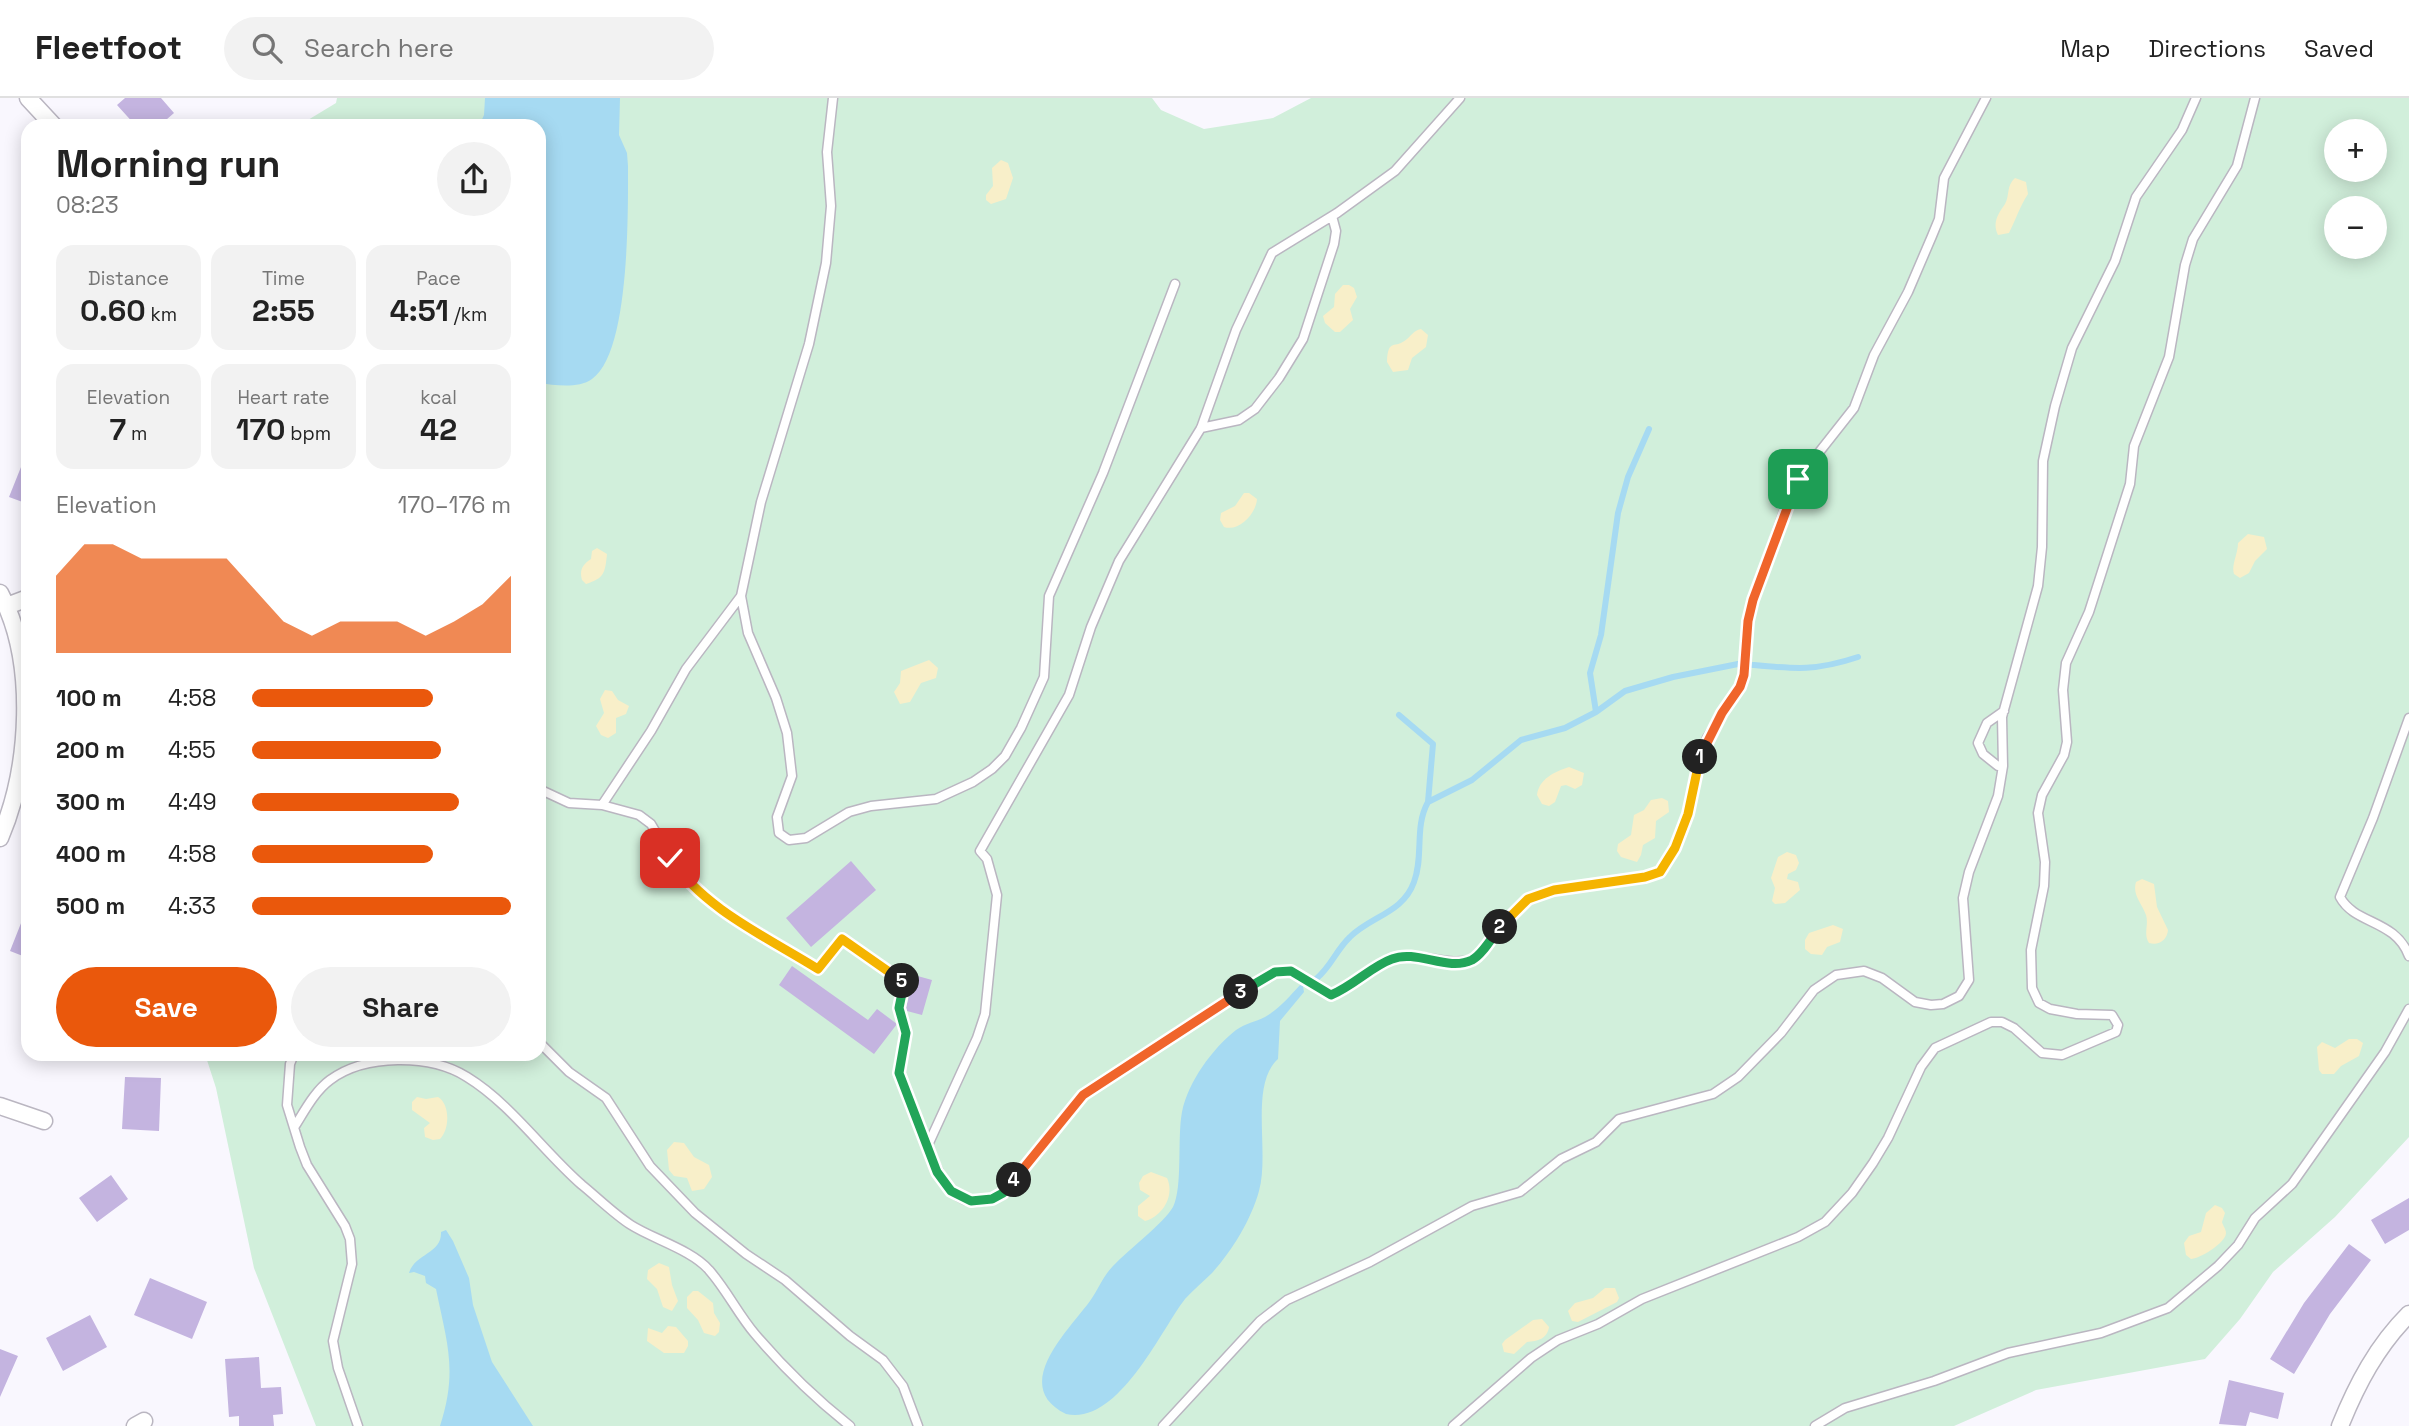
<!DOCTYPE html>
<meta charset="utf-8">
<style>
:root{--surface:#fff;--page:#f2f2f2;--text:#222;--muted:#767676;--line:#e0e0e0;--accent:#ea580c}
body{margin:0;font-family:"Space Grotesk",sans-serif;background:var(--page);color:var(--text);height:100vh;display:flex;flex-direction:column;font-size:26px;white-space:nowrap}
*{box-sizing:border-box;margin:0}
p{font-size:23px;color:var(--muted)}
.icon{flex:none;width:38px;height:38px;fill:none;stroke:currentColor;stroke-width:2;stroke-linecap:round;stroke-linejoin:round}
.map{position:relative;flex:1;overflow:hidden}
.drawer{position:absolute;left:21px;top:21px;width:525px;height:942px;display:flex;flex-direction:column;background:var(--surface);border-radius:21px;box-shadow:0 4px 18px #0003}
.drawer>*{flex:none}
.tools{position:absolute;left:2324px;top:21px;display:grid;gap:14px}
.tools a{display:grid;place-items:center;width:63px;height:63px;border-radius:50%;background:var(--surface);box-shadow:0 4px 18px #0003;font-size:35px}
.pin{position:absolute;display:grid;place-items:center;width:60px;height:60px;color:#fff;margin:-30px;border-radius:14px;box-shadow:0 4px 10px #0006}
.km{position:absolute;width:35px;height:35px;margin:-18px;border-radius:50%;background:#222;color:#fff;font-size:19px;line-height:35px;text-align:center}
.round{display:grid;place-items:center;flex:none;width:74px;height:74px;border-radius:37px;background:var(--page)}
.headline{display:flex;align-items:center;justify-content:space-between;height:119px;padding:0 35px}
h1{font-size:38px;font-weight:700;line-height:52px}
.metrics{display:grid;grid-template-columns:repeat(3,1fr);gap:10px;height:119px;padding:7px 35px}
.metrics div{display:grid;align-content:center;border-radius:18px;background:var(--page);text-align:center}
.metrics b{font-size:30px;font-weight:700}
.metrics small{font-size:19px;font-weight:400}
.metrics p{font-size:19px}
.chart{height:196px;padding:14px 35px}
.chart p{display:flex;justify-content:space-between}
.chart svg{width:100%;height:126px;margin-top:7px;fill:var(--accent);opacity:.7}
.primary-button{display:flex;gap:14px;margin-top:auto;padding:14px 35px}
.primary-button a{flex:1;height:80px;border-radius:42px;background:var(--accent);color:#fff;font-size:28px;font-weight:700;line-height:80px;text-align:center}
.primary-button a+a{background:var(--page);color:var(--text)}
ul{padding:0 35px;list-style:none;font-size:23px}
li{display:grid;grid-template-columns:112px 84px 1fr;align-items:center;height:52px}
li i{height:18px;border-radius:9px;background:var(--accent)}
header{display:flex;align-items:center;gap:42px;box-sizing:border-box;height:98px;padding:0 35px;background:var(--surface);border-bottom:2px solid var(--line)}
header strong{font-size:33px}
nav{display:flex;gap:38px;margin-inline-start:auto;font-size:24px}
.search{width:490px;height:63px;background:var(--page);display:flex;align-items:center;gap:18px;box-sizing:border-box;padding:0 24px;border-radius:38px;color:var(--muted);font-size:26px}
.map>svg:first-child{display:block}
</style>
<header>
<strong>Fleetfoot</strong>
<div class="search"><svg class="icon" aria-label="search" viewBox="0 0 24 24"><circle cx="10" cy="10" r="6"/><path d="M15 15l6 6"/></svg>Search here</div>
<nav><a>Map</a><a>Directions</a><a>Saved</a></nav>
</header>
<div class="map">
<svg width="2409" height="1328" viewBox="0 0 2409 1328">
<rect width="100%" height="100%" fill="#f9f7fe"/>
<path fill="#d1efdb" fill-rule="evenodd" d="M 337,0 L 1152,0 L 1161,12 L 1204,31 L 1273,20 L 1311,0 L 2409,0 L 2409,1039 L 2335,1119 L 2273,1174 L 2240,1221 L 2205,1261 L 2036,1292 L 1954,1328 L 316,1328 L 254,1170 L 216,990 L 205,956 L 539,956 L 539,28 L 298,28 L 336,5 ZM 2336,33 L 2375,33 L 2375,72 L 2336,72 ZM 2336,110 L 2375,110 L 2375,149 L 2336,149 Z"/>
<path fill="#f8efc9" d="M 1001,62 L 1008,65 L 1013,80 L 1006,101 L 991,106 L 986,102 L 986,97 L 993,88 L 992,70 Z
M 2015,80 L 2026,84 L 2028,96 C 2020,108 2016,121 2009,135 L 1998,137 C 1992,125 1998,116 2005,106 C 2010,97 2006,88 2015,80 Z
M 1343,187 L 1349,187 L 1354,190 L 1357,199 L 1350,211 L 1353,222 L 1340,234 L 1335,234 L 1325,225 L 1323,218 L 1334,209 L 1335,196 Z
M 1421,231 L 1428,237 L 1426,249 L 1412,260 L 1408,272 L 1393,274 L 1387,264 C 1388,239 1395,252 1407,241 C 1413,236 1413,233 1421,231 Z
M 1244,395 L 1249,395 L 1257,401 C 1256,416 1239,434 1224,429 L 1220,422 L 1221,415 L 1235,408 Z
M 2248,436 L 2264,439 L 2267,451 L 2255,463 L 2249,475 L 2240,480 L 2234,476 C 2231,467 2238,456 2238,445 Z
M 597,450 L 607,456 C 605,476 604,480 586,486 L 582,482 C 579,472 583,466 591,461 L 592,453 Z
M 929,562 L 938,570 L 936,580 L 921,585 L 910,604 L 900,606 L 894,594 L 900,585 L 901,573 Z
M 605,592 L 612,593 L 618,602 L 629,608 L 626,616 L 616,620 L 616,635 L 608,640 L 601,637 L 596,628 L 604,615 L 600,601 Z
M 1569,669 L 1584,675 L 1582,687 L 1575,691 L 1566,687 L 1561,688 L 1555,704 L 1549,708 L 1542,706 L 1537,697 C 1539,681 1554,674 1569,669 Z
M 1662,700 L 1668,703 L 1669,714 L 1656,723 L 1655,740 L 1643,747 L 1641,757 L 1637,764 L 1621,759 L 1617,753 L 1618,746 L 1631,737 L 1634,717 L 1644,712 L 1651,702 Z
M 1787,754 L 1796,757 L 1799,765 L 1796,772 L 1788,776 L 1787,781 L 1798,784 L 1800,792 L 1785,805 L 1775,806 L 1772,803 L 1775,790 L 1771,780 L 1778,759 Z
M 2142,781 L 2154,786 L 2157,809 L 2168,832 C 2167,842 2159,848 2149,845 C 2143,836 2149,827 2146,817 C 2142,805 2132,797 2136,784 Z
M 1833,827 L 1843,831 L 1840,844 L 1827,849 L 1822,857 L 1811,856 L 1805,851 L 1805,842 L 1809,835 Z
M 2349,941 L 2357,941 L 2363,945 L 2359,958 L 2341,968 L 2334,976 L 2322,976 L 2319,972 L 2317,949 L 2322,944 L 2335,950 Z
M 417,999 L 426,1001 L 438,999 C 450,1006 450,1031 440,1041 L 433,1042 L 425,1039 L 424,1030 L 430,1025 L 412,1012 L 412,1004 Z
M 674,1044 L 684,1045 L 694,1059 L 709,1067 L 712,1079 L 704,1091 L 692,1093 L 687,1080 L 674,1078 L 669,1072 L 667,1052 Z
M 1151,1074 L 1167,1080 C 1175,1097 1163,1118 1145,1123 L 1138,1118 L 1138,1108 L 1150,1098 L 1140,1092 L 1139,1085 L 1143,1078 Z
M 2215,1107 L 2222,1110 L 2225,1115 L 2222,1124 C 2223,1128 2226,1131 2226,1135 C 2226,1145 2199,1161 2191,1161 L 2186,1157 L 2184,1145 L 2189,1138 L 2201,1134 L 2206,1115 Z
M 659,1165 L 669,1169 L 672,1187 L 678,1203 L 672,1213 L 663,1209 L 657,1191 L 647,1181 L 648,1172 Z
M 1605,1190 L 1615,1190 L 1619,1200 L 1617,1204 L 1578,1224 L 1572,1223 L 1568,1213 L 1575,1205 L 1593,1200 Z
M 693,1193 L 698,1193 L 713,1205 L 714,1215 L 720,1225 L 719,1234 L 715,1238 L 704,1235 L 698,1222 L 687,1210 L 687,1199 Z
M 1542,1221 L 1549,1229 C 1547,1241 1538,1243 1527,1244 L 1514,1256 L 1504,1254 L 1502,1246 L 1505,1242 L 1533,1222 Z
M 668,1228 L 676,1229 L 688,1243 L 688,1248 L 684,1255 L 664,1255 L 647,1243 L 648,1230 L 662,1235 Z"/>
<path fill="#a6daf2" d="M 485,0 L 620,0 L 619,37 L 627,55 L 628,68 C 628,113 630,255 592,281 C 578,291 554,287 539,285 L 539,28 L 479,28 L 484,17 Z
M 1300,887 L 1303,888 L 1304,894 L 1280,923 L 1278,961 C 1249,987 1270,1054 1259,1093 C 1251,1122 1232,1153 1212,1175 C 1203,1184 1193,1192 1185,1201 C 1161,1232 1118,1328 1066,1316 C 1009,1288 1069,1232 1090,1203 C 1098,1192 1103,1178 1113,1168 C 1128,1152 1164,1125 1173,1109 C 1183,1089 1177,1040 1182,1014 C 1188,984 1212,951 1236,932 C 1246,925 1255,924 1265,919 C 1279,911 1289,899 1300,887 Z
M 446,1132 L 453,1143 L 469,1180 L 473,1207 L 492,1264 L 533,1328 L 440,1328 C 458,1273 447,1245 436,1191 L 426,1185 L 425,1178 L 414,1174 L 409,1175 C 415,1155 442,1156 441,1134 Z"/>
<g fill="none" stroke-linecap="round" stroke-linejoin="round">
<path stroke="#a6daf2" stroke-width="6" d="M 1753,567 C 1796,571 1816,573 1858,559
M 1596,614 L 1590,575 L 1601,537 L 1618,415 L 1628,379 L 1649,331
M 1399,617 L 1433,646 L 1428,704
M 1316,881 C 1331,869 1336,852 1350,839 C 1371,818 1403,815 1414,784 C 1424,758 1414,729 1428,704 L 1472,682 L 1521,642 L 1565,630 L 1596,614 L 1625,593 L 1673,579 L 1738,566"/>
</g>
<path fill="#c4b4e0" d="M 125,0 L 161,0 L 174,15 L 159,28 L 136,28 L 117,7 Z
M 27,354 L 28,354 L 28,406 L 9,399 Z
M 851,763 L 876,792 L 811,849 L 786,820 Z
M 27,810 L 28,810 L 28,860 L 10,853 Z
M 792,868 L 868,922 L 877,911 L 897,926 L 874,956 L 779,887 Z
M 914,877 L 932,882 L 922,917 L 907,913 L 906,910 Z
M 125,979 L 161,980 L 159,1033 L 122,1031 Z
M 111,1077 L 128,1101 L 97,1124 L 79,1100 Z
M 2409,1100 L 2409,1132 L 2385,1146 L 2371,1122 Z
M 2349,1146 L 2371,1162 L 2330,1216 L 2294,1276 L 2270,1261 L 2304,1205 Z
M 150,1180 L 207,1204 L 192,1241 L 134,1217 Z
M 90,1217 L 107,1249 L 63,1273 L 46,1240 Z
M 0,1251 L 18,1258 L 0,1299 Z
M 259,1259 L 261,1290 L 281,1289 L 283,1316 L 273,1317 L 274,1328 L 239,1328 L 239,1318 L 229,1319 L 225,1261 Z
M 2229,1282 L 2284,1295 L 2278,1321 L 2250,1314 L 2246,1328 L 2219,1326 Z"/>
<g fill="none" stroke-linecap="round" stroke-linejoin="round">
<defs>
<path id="service" d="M 1460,0 L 1395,73 L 1337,115 L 1272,155 L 1236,232 L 1201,330 L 1119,463 L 1091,529 L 1069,597 L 980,753 L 987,761 L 997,797 L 985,916 L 977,940 L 928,1047 C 940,1084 959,1121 1003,1095 L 1083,997 L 1185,929 L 1275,874 L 1291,873 L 1331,897 C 1352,888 1376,866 1393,861 C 1420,852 1447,870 1474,861 L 1528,801 L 1554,792 L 1645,779 L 1660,774 L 1675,750 L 1688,716 L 1699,660 L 1707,640 L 1740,589 L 1744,577 L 1748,523 L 1753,502 L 1787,405 L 1798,381 L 1854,310 L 1874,257 L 1908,194 L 1932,138 L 1939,121 L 1944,80 L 1986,0
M 1201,330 L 1239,322 L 1255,311 L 1279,280 L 1303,241 L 1334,146 L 1336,133 L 1332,118
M 741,498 L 748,535 L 776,600 L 787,635 L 792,678 L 777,719 L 779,735 L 789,742 L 806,740 L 849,714 L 871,708 L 936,701 L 973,684 L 992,671 L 1005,658 L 1021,630 L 1044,579 L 1049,498 L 1103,375 L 1175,186
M 2409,620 L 2373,720 L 2340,799 C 2355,827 2395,821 2409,858
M 2003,668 L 1998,668 L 1983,656 L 1978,645 L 1987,625 L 2004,613
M 539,691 L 569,705 L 602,707 L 651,633 L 686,571 L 741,498 L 761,404 L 809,246 L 826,165 L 831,108 L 827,54 L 833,0
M 602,707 L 639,717 L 651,726 L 683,780 L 726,814 L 818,871 L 842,841 L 904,885 L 899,910 L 906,935 L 899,975 L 928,1047
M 539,944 L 569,974 L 606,1000 L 650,1068 L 695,1115 L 746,1156 L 785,1182 L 850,1238 L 883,1262 L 903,1288 L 918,1328
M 294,956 L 290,966 L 287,1007 L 300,1049 L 307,1067 L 345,1128 L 350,1141 L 352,1166 L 333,1243 L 338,1270 L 358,1328
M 295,1028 C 305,1012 315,993 330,982 C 365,956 430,956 467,979 C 511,1006 543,1053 582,1087 C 598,1100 614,1116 631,1127 C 653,1141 692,1152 709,1172 C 726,1191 738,1216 755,1236 C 783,1269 816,1301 850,1328
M 1163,1328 L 1260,1223 L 1287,1202 L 1370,1164 L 1472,1108 L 1520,1094 L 1561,1061 L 1596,1044 L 1619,1021 L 1713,996 L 1738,979 L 1781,935 L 1814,892 L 1836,877 L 1864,873 L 1882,880 L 1915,904 L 1931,907 L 1943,906 L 1959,898 L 1969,882 L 1963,800 L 1969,774 L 1998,698 L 2003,668 L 2002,619 L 2038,488 L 2042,449 L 2043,363 L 2055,308 L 2072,250 L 2115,163 L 2136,99 L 2182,32 L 2196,0
M 1453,1328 L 1531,1260 L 1558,1242 L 1598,1226 L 1642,1201 L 1798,1139 L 1825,1124 L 1852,1095 L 1873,1065 L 1888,1040 L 1921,969 L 1935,950 L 1991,924 L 2002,924 L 2014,930 L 2042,955 L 2062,957 L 2116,934 L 2118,927 L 2112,917 L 2077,916 L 2050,911 L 2039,905 L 2032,890 L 2031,852 L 2044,788 L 2045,764 L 2038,715 L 2042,697 L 2064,657 L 2067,644 L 2063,592 L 2066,565 L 2089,514 L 2130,386 L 2134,348 L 2169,259 L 2185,167 L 2193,141 L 2237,68 L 2255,0
M 1815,1328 L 1845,1310 L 1934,1283 L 2008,1255 L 2101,1235 L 2168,1210 L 2218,1168 L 2238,1147 L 2255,1120 L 2292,1086 L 2385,954 L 2409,911"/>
<path id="minor" d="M 28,0 L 54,28
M 0,495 C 37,564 30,670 0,740
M 7,508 L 28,500
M 0,1008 L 44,1023
M 135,1328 L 144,1323
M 2340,1328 C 2357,1286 2377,1248 2409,1216"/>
</defs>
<use href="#service" stroke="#bab6c1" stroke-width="11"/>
<use href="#minor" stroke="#bab6c1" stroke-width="19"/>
<use href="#service" stroke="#fff" stroke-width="8"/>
<use href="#minor" stroke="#fff" stroke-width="16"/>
</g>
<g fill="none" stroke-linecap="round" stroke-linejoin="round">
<defs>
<path id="split-1" d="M 1700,659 L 1722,615 L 1740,589 L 1744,577 L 1748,523 L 1753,502 L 1798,381"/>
<path id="split-2" d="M 1500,829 L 1528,801 L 1554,792 L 1645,779 L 1660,774 L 1675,750 L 1688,716 L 1700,659"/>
<path id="split-3" d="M 1241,894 L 1275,874 L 1291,873 L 1331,897 C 1353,888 1372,868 1392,861 C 1417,851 1447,874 1472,862 C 1483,856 1492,839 1500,829"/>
<path id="split-4" d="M 1014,1082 L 1083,997 L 1241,894"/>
<path id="split-5" d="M 902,883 L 904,885 L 899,910 L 906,935 L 899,975 L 937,1074 L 951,1093 L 971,1103 L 992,1101 L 1003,1095 L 1014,1082"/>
<path id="split-6" d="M 670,760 C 704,811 767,839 818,871 L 842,841 L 902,883"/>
</defs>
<use href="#split-1" stroke="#fff" stroke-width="14"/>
<use href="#split-2" stroke="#fff" stroke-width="14"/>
<use href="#split-3" stroke="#fff" stroke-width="14"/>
<use href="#split-4" stroke="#fff" stroke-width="14"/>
<use href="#split-5" stroke="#fff" stroke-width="14"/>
<use href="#split-6" stroke="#fff" stroke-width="14"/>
<use href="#split-1" stroke="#f0652b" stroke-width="9"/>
<use href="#split-2" stroke="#f5b400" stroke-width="9"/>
<use href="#split-3" stroke="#22a559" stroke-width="9"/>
<use href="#split-4" stroke="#f0652b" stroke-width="9"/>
<use href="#split-5" stroke="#22a559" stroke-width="9"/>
<use href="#split-6" stroke="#f5b400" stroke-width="9"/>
</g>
</svg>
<div class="tools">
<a>+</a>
<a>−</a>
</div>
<div class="pin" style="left:1798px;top:381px;background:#1e9e55"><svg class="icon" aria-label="arrive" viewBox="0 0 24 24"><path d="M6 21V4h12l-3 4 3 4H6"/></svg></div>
<div class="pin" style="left:670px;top:760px;background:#d93025"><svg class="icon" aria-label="check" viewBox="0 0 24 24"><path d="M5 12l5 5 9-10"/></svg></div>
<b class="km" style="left:1700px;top:659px">1</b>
<b class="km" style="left:1500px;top:829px">2</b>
<b class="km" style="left:1241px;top:894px">3</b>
<b class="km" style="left:1014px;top:1082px">4</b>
<b class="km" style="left:902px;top:883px">5</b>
<section class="drawer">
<div class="headline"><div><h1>Morning run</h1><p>08:23</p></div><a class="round"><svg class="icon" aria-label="share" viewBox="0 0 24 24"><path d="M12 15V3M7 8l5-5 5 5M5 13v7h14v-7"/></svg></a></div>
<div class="metrics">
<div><p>Distance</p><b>0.60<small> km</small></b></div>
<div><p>Time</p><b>2:55</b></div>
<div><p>Pace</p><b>4:51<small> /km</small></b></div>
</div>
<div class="metrics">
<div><p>Elevation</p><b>7<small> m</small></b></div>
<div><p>Heart rate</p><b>170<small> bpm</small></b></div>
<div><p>kcal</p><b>42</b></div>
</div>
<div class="chart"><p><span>Elevation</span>170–176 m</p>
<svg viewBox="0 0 160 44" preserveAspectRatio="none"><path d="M0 44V17L10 6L20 6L30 11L40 11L50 11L60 11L70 22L80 33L90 38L100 33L110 33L120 33L130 38L140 33L150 27L160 17V44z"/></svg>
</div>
<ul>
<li><b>100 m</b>4:58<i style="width:70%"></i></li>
<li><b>200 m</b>4:55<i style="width:73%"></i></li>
<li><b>300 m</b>4:49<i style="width:80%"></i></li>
<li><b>400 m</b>4:58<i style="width:70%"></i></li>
<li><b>500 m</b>4:33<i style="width:100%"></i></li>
</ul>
<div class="primary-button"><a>Save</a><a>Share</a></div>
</section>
</div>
